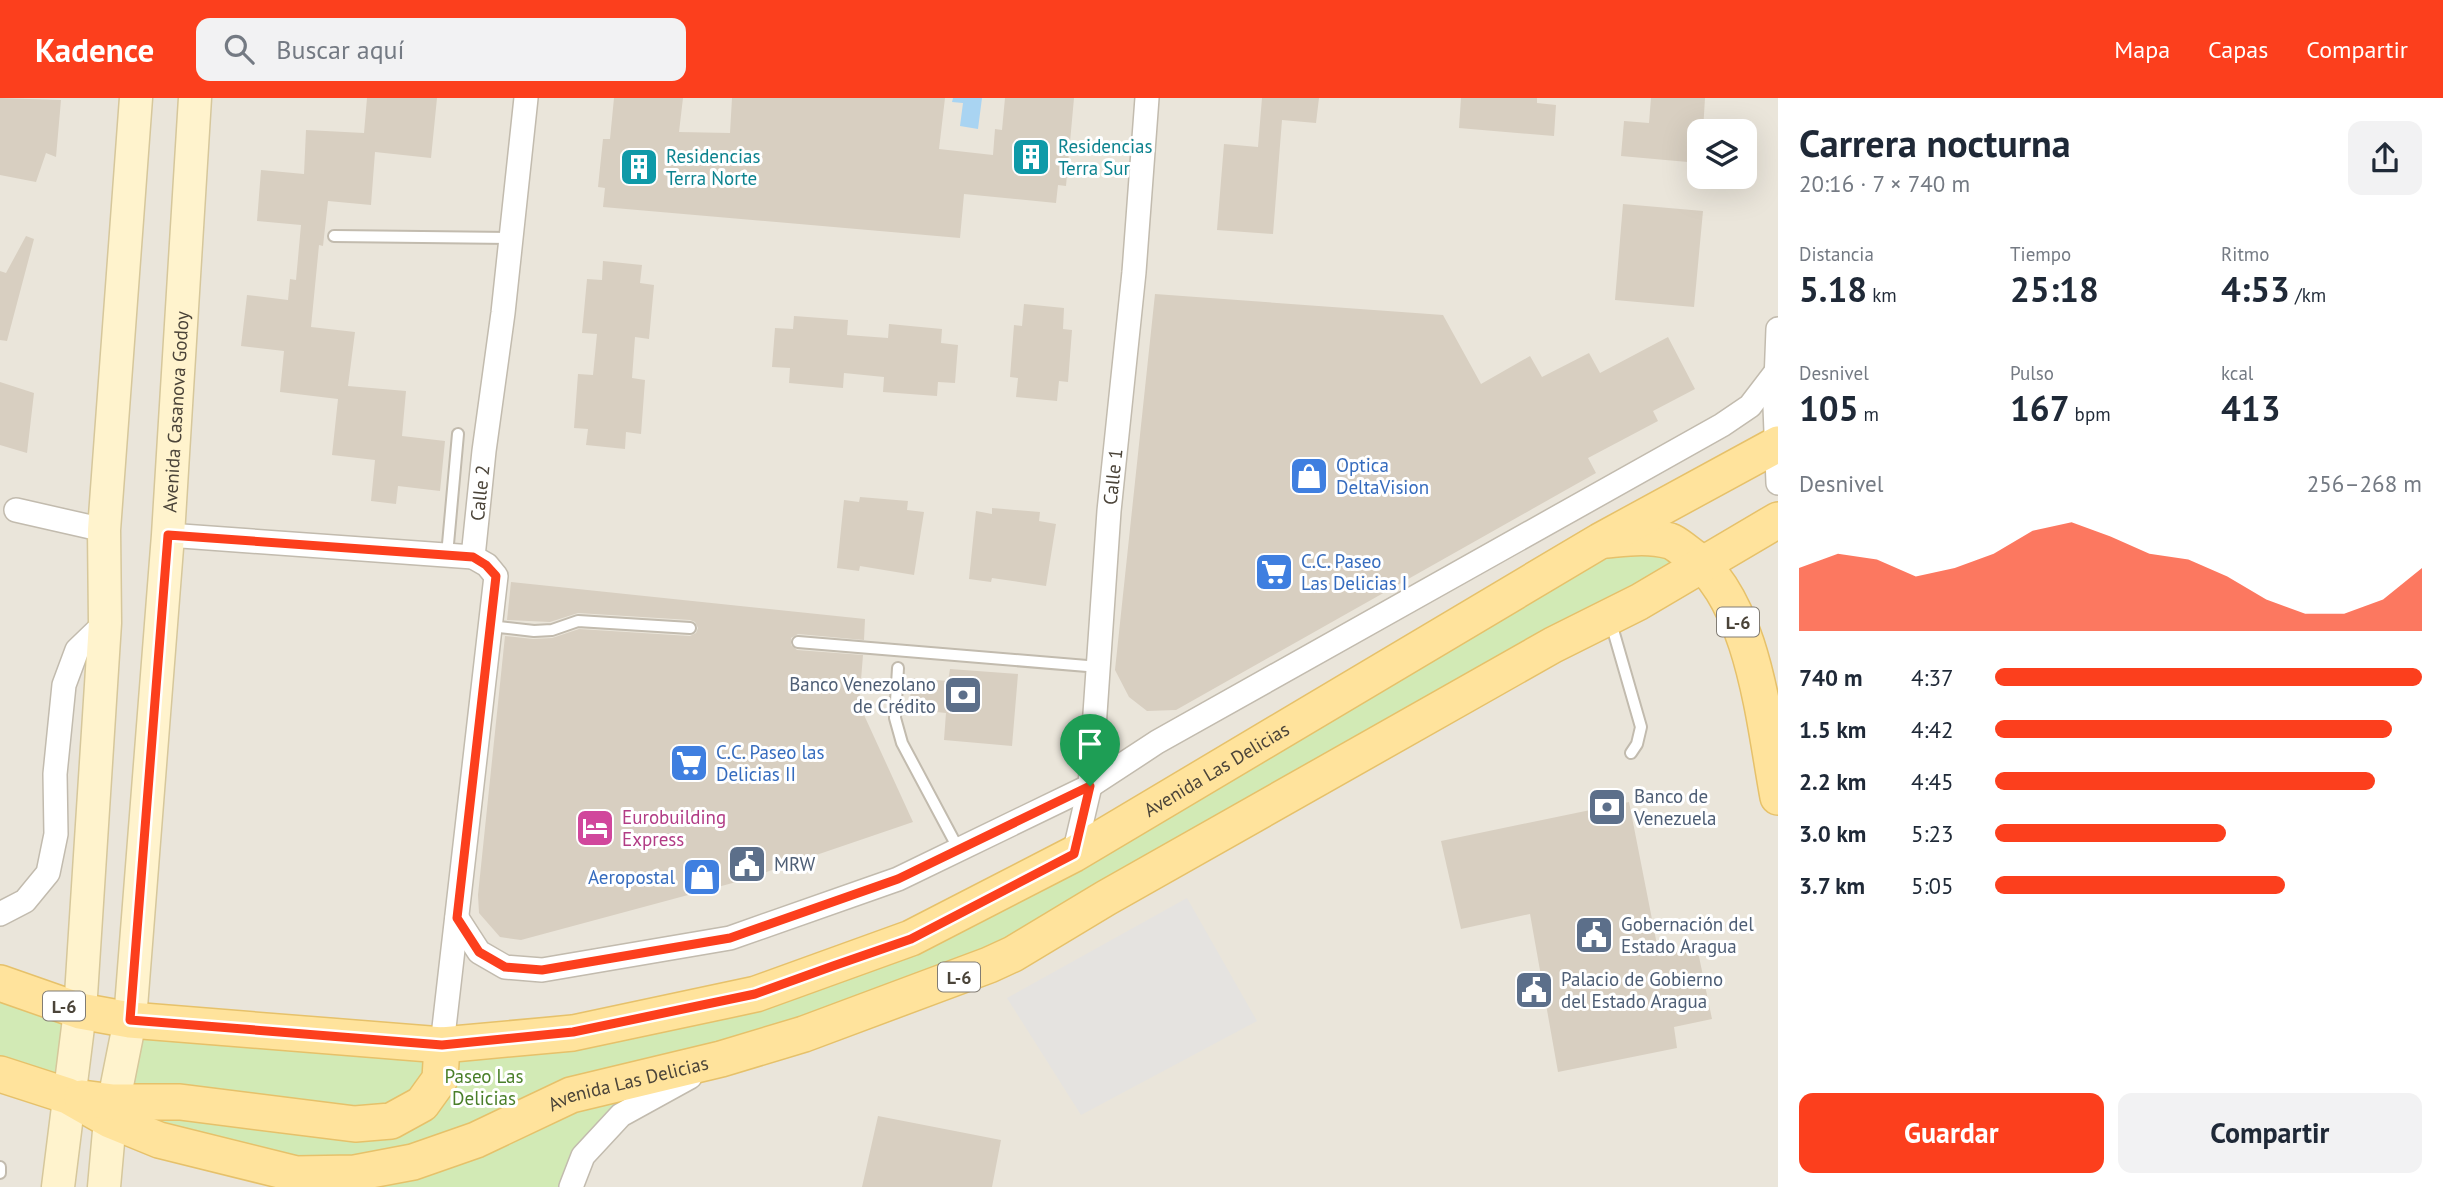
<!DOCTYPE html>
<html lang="es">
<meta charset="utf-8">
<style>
:root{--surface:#fff;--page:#f2f2f3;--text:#1f2937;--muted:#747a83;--accent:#fc3f1d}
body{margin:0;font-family:"PT Sans",sans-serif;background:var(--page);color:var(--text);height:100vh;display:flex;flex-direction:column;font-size:26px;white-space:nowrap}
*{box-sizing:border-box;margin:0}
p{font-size:23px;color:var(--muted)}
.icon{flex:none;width:38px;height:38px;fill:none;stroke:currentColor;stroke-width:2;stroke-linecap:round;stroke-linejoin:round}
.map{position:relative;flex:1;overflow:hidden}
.drawer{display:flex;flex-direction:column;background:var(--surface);width:665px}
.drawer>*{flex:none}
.buttons{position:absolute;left:1687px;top:21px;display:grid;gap:14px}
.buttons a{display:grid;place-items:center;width:70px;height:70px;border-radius:14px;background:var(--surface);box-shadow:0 7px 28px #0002;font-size:35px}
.pin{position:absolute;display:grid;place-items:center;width:60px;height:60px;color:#fff;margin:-72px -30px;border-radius:50% 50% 50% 0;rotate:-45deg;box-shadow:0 0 7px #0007}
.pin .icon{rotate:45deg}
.round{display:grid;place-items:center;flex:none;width:74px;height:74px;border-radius:14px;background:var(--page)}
.overview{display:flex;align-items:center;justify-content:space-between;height:119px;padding:0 21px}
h1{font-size:38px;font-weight:700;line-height:52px}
.figures{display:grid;grid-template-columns:repeat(3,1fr);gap:10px;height:119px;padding:7px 21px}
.figures div{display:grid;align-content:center}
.figures b{font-size:35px;font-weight:700}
.figures small{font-size:19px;font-weight:400}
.figures p{font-size:19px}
.chart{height:196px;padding:14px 21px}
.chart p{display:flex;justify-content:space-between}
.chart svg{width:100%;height:126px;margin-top:7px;fill:var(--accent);opacity:.7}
.button{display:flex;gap:14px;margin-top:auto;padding:14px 21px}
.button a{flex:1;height:80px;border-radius:14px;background:var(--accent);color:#fff;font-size:28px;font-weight:700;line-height:80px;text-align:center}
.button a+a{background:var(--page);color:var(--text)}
ul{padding:0 21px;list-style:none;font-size:23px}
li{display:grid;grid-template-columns:112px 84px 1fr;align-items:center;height:52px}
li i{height:18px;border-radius:9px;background:var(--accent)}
header{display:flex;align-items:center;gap:42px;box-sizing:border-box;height:98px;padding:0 35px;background:var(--accent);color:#fff}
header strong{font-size:33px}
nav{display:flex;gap:38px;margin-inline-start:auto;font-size:24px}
.search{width:490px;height:63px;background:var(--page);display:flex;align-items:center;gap:18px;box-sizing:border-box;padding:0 24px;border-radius:14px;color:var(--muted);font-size:26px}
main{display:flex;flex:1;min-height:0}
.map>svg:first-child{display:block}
</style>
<header>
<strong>Kadence</strong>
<div class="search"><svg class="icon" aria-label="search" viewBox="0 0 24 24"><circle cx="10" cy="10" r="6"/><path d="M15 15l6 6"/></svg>Buscar aquí</div>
<nav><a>Mapa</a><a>Capas</a><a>Compartir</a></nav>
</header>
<main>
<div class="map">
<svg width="1778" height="1089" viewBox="0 0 1778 1089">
<rect width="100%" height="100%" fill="#f6f3ec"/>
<path fill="#eae5da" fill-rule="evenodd" d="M 0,0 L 1778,0 L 1778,1089 L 0,1089 ZM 1699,33 L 1745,33 L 1745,79 L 1699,79 Z"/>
<path fill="#d2eab5" d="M 1600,443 L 1704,465 L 1166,767 L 804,936 L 621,1017 L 571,1089 L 312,1089 L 110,1022 L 130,922 L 573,935 L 911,840 Z
M 0,885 L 80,913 L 68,998 L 0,976 Z"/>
<path fill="#e5e3e0" d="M 1187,800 L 1257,923 L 1081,1017 L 1007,900 Z"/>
<path fill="#a9d4f2" d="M 953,0 L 982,0 L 978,31 L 960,28 L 963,5 L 952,4 Z"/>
<path fill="#d8cfc1" d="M 0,0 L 61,2 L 56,59 L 46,55 L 36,84 L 0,77 Z
M 367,0 L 437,0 L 431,60 L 375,54 L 371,107 L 328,103 L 323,148 L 319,147 L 311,229 L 355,234 L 348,288 L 406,293 L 402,338 L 445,343 L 440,393 L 398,388 L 396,406 L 371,403 L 375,362 L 332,357 L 338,301 L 280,294 L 284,253 L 241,248 L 247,197 L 288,202 L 290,181 L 296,182 L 301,127 L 257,123 L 261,72 L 304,76 L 306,32 L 364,35 Z
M 614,0 L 683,0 L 679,34 L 730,35 L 732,0 L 945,0 L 939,51 L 993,57 L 995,31 L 1002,32 L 1005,0 L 1074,0 L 1066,88 L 1058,87 L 1056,105 L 964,96 L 960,140 L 603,109 L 605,90 L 598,89 L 603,41 L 610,41 Z
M 1262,0 L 1319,0 L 1316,25 L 1282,22 L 1273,136 L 1217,132 L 1224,46 L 1258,49 Z
M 1461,0 L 1537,0 L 1537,5 L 1556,7 L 1554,38 L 1459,30 Z
M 1651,0 L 1705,0 L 1703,33 L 1699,33 L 1699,65 L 1621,58 L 1624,23 L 1649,25 Z
M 1623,106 L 1703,113 L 1694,209 L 1615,202 Z
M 26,138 L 34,141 L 7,243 L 0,242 L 0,173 L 6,175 Z
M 603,163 L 642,167 L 640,185 L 654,187 L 649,241 L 635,239 L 632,280 L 645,282 L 641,336 L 626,334 L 625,351 L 586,347 L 588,331 L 574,330 L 578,276 L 593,277 L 597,236 L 582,235 L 587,181 L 602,182 Z
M 1155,196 L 1443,217 L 1481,286 L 1530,258 L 1542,279 L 1589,255 L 1600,275 L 1668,239 L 1695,291 L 1653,313 L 1658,323 L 1588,360 L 1596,375 L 1176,612 L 1147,613 L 1129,599 L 1115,572 Z
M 1024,206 L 1064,210 L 1063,231 L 1072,232 L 1068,284 L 1059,283 L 1057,303 L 1016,299 L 1018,280 L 1010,279 L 1014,227 L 1022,228 Z
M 794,218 L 848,222 L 847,237 L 888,240 L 889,226 L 942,231 L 941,245 L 958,247 L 955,285 L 938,284 L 937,298 L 883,294 L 884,279 L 844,275 L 843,290 L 789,285 L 790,270 L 772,269 L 775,230 L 793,231 Z
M 0,284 L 34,295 L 27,355 L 0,347 Z
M 860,399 L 908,403 L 907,412 L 924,414 L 914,477 L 860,468 L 859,473 L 837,470 L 844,402 L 859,404 Z
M 992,410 L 1040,414 L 1039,423 L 1056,426 L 1046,488 L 992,480 L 991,484 L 969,481 L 976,413 L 992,416 Z
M 511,484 L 865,521 L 864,542 L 798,536 L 791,540 L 791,547 L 797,552 L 863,557 L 859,606 L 913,724 L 740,783 L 521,842 L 500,839 L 479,815 L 478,797 L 505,538 L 533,541 L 552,540 L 579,531 L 690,538 L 696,535 L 698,530 L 695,524 L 690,522 L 578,515 L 550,524 L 507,522 Z
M 950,571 L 1018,576 L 1012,648 L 944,642 L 946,615 L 909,611 L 912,580 L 948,583 Z
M 1629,704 L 1659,857 L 1697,849 L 1712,921 L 1674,929 L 1677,950 L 1558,974 L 1530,816 L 1461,831 L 1441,743 Z
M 878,1018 L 1001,1042 L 992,1089 L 862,1089 Z"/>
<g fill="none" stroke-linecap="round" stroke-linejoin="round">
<defs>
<path id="lane" d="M 334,138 L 511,140
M 447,457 L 458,336
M 1611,525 L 1641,629 L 1637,646 L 1631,655
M 490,528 L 534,533 L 552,532 L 578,523 L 690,530
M 798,544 L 1099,569
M 898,570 L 895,620 L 902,645 L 959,752
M 0,1069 L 0,1075"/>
<g id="street">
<path d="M 1778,231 L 1775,309 L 1778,385"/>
<path d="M 16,412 L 104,432"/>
<path d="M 168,437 L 473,459"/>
<path id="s1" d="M 1074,756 L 1090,688 L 1109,413 L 1134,174 L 1147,0"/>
<path d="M 0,816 L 25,803 L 48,775 L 56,736 L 55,676 L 64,587 L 77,552 L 105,525"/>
<path d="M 457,820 L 479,854 L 505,869 L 542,872 L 730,840 L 898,781 L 1090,688 L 1157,644 L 1722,327 L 1750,308 L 1776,274"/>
<path id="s2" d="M 442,947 L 496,478 L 487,467 L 473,459 L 484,353 L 503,215 L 526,0"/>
<path d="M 571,1089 L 583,1058 L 621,1017 L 690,979"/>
</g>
<g id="secondary">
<path d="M 58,1089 L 80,913 L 105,525 L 104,432 L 136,0"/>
<path id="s3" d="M 104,1089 L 110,1022 L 130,922 L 168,437 L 195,0"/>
</g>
<g id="primary">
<path d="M 1606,442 C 1628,440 1648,437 1670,443 C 1676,445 1682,451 1688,455 C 1754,500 1764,625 1778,699"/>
<path id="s4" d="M 0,885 L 80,913 L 130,922 L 442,947 L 573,935 L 756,896 L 911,840 L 1074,756 L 1600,443 L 1778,346"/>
<path id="s5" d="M 0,976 L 68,998 L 110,1022 L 159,1042 L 296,1076 L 355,1075 L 413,1064 L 476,1042 L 571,997 L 721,961 L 804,936 L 989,867 L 1013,856 L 1106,800 L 1553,547 L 1639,504 L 1778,422"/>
<path d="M 82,1000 L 113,1004 L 180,1004 L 355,1026 L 391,1023 L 422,1006 L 440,981 L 442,947"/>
</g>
</defs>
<use href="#lane" stroke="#c2bbae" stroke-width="14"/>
<use href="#street" stroke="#c2bbae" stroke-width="26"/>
<use href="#secondary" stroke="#d6c79b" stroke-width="35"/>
<use href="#primary" stroke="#e6c16a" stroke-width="38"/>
<use href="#lane" stroke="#fff" stroke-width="10"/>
<use href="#street" stroke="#fff" stroke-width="23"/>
<use href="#secondary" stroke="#fff3cd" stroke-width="32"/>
<use href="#primary" stroke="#ffe39c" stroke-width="35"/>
</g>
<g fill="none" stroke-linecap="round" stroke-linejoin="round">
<defs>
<path id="route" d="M 168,437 L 473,459 L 486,467 L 496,478 L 457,820 L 479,854 L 505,869 L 542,872 L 730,840 L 898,781 L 1090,688 L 1074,756 L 911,841 L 833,868 L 755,896 L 573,934 L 442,947 L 130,922 Z"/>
</defs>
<use href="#route" stroke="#fff" stroke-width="14"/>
<use href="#route" stroke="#fc3f1d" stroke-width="9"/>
</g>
<defs>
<symbol id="building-square" viewBox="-11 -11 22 22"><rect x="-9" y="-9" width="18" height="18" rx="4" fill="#0f9aa8" stroke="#fff"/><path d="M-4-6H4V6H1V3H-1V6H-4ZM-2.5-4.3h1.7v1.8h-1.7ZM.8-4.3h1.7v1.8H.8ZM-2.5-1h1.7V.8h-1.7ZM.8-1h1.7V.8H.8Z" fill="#fff"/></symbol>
<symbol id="shop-square" viewBox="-11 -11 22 22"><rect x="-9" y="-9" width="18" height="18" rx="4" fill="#3f7fe0" stroke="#fff"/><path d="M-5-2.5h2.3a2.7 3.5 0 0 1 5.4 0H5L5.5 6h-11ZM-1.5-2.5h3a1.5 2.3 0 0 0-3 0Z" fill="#fff"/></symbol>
<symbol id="supermarket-square" viewBox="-11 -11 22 22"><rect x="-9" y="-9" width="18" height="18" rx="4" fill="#3f7fe0" stroke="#fff"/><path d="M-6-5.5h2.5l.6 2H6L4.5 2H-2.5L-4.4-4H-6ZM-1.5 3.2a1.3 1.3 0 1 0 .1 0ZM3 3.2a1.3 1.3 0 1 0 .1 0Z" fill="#fff"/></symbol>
<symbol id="bank-square" viewBox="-11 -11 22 22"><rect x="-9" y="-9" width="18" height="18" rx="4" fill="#5c6f8a" stroke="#fff"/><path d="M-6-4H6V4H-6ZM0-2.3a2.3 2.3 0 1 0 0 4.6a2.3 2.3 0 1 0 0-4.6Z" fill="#fff"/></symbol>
<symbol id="hotel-square" viewBox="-11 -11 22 22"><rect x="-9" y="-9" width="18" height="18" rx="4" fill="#d1479c" stroke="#fff"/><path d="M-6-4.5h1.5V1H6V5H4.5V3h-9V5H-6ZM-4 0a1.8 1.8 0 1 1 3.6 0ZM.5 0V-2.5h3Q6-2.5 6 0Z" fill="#fff"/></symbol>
<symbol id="civic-square" viewBox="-11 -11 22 22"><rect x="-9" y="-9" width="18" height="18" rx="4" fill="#5c6f8a" stroke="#fff"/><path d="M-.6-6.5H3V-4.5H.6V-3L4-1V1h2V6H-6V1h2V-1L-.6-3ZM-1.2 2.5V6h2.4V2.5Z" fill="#fff"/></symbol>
</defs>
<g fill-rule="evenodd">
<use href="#building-square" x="1009" y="37" width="44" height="44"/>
<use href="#building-square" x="617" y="47" width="44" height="44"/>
<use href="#shop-square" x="1287" y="356" width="44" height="44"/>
<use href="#supermarket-square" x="1252" y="452" width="44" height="44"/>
<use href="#bank-square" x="941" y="575" width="44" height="44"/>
<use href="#supermarket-square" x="667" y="643" width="44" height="44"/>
<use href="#bank-square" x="1585" y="687" width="44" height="44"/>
<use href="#hotel-square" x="573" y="708" width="44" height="44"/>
<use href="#civic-square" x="725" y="744" width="44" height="44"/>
<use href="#shop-square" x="680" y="757" width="44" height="44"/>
<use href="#civic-square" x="1572" y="815" width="44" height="44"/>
<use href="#civic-square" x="1512" y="870" width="44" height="44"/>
</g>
<g text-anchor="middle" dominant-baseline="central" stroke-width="6" stroke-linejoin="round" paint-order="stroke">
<g fill="#fff" stroke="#817c74" stroke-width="2">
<rect x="1717" y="509.5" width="42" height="29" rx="5"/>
<rect x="938" y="864.5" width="42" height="29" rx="5"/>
<rect x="43" y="893.5" width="42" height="29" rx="5"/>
</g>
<g font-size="18" font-weight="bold" fill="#4b4439">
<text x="1738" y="524">L-6</text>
<text x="959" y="879">L-6</text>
<text x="64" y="908">L-6</text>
</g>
<g font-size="19" fill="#0d838f" stroke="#fff" text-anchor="start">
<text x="1058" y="48">Residencias<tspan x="1058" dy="22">Terra Sur</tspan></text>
<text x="666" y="58">Residencias<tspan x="666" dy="22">Terra Norte</tspan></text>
</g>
<g font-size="19" fill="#4b4439" stroke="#fff">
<text stroke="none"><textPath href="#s3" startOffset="779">Avenida Casanova Godoy</textPath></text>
<text stroke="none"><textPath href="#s1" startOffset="380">Calle 1</textPath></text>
<text stroke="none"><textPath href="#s2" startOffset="567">Calle 2</textPath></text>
<text stroke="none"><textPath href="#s4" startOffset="1281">Avenida Las Delicias</textPath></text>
<text stroke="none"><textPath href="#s5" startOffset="662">Avenida Las Delicias</textPath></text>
</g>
<g font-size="19" fill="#366cbe" stroke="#fff" text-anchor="start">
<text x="1336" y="367">Optica<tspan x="1336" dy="22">DeltaVision</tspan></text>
<text x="1301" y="463">C.C. Paseo<tspan x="1301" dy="22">Las Delicias I</tspan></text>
<text x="716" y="654">C.C. Paseo las<tspan x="716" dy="22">Delicias II</tspan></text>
<text x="675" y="779" text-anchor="end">Aeropostal</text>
</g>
<g font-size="19" fill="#4e5e75" stroke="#fff" text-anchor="start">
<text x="936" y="586" text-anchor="end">Banco Venezolano<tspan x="936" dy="22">de Crédito</tspan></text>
<text x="1634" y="698">Banco de<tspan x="1634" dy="22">Venezuela</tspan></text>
<text x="774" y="766">MRW</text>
<text x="1621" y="826">Gobernación del<tspan x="1621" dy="22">Estado Aragua</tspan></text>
<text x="1561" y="881">Palacio de Gobierno<tspan x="1561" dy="22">del Estado Aragua</tspan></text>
</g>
<g font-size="19" fill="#b23c85" stroke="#fff" text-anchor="start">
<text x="622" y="719">Eurobuilding<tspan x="622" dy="22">Express</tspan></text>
</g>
<g font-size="19" fill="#4a7f2a" stroke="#fff">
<text x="484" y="978">Paseo Las<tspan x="484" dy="22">Delicias</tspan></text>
</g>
</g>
</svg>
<div class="buttons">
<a><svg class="icon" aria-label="layers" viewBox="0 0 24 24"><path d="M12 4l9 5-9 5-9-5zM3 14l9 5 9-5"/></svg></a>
</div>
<div class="pin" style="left:1090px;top:688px;background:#1e9e55"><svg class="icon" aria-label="arrive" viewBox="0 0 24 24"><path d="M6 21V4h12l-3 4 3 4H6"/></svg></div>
</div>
<section class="drawer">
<div class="overview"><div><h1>Carrera nocturna</h1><p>20:16 · 7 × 740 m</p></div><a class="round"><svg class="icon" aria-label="share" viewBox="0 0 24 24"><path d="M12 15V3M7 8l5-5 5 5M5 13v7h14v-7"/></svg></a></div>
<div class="figures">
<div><p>Distancia</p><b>5.18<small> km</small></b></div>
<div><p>Tiempo</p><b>25:18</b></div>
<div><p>Ritmo</p><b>4:53<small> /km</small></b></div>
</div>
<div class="figures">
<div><p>Desnivel</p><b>105<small> m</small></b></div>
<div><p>Pulso</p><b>167<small> bpm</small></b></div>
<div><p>kcal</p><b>413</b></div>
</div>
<div class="chart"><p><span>Desnivel</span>256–268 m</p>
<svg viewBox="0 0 160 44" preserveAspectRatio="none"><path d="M0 44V22L10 17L20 19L30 25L40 22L50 17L60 9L70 6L80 11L90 17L100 19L110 25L120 33L130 38L140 38L150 33L160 22V44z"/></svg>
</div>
<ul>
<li><b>740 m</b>4:37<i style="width:100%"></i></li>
<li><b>1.5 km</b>4:42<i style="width:93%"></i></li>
<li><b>2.2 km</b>4:45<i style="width:89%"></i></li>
<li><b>3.0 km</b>5:23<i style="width:54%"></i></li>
<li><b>3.7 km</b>5:05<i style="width:68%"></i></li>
</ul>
<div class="button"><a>Guardar</a><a>Compartir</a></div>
</section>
</main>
